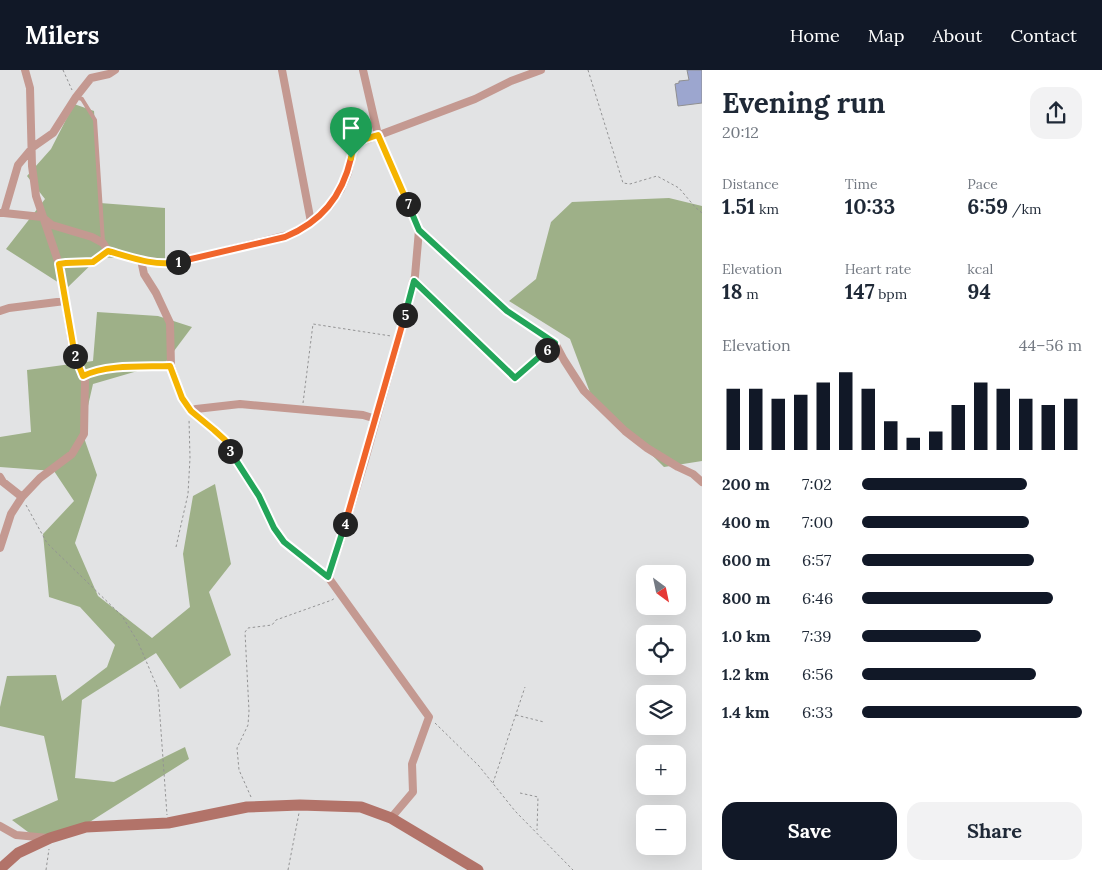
<!DOCTYPE html>
<meta charset="utf-8">
<style>
:root{--surface:#fff;--page:#f2f2f3;--text:#1f2937;--muted:#747a83;--accent:#111827}
body{margin:0;font-family:Lora,serif;background:var(--page);color:var(--text);height:100vh;display:flex;flex-direction:column;font-size:19px;white-space:nowrap}
*{box-sizing:border-box;margin:0}
p{font-size:16px;color:var(--muted)}
.icon{flex:none;width:28px;height:28px;fill:none;stroke:currentColor;stroke-width:2;stroke-linecap:round;stroke-linejoin:round}
.map{position:relative;flex:1;overflow:hidden}
.drawer{display:flex;flex-direction:column;background:var(--surface);width:400px}
.drawer>*{flex:none}
.needle{width:32px;rotate:147deg}
.controls{position:absolute;left:636px;top:495px;display:grid;gap:10px}
.controls a{display:grid;place-items:center;width:50px;height:50px;border-radius:10px;background:var(--surface);box-shadow:0 5px 20px #0002;font-size:25px}
.pin{position:absolute;display:grid;place-items:center;width:42px;height:42px;color:#fff;margin:-51px -21px;border-radius:50% 50% 50% 0;rotate:-45deg;box-shadow:0 0 5px #0007}
.pin .icon{rotate:45deg}
.km{position:absolute;width:25px;height:25px;margin:-12px;border-radius:50%;background:#222;color:#fff;font-size:14px;line-height:25px;text-align:center}
.round{display:grid;place-items:center;flex:none;width:52px;height:52px;border-radius:15px;background:var(--page)}
.summary{display:flex;align-items:center;justify-content:space-between;height:85px;padding:0 20px}
h1{font-size:28px;font-weight:700;line-height:38px}
.metrics{display:grid;grid-template-columns:repeat(3,1fr);gap:8px;height:85px;padding:5px 20px}
.metrics div{display:grid;align-content:center}
.metrics b{font-size:21px;font-weight:700}
.metrics small{font-size:14px;font-weight:400}
.metrics p{font-size:14px}
.chart{height:140px;padding:10px 20px}
.chart p{display:flex;justify-content:space-between}
.chart svg{width:100%;height:90px;margin-top:5px;stroke:var(--accent);stroke-width:6}
.cta{display:flex;gap:10px;margin-top:auto;padding:10px 20px}
.cta a{flex:1;height:58px;border-radius:15px;background:var(--accent);color:#fff;font-size:20px;font-weight:700;line-height:58px;text-align:center}
.cta a+a{background:var(--page);color:var(--text)}
ul{padding:0 20px;list-style:none;font-size:16px}
li{display:grid;grid-template-columns:80px 60px 1fr;align-items:center;height:38px}
li i{height:12px;border-radius:6px;background:var(--accent)}
header{display:flex;align-items:center;gap:30px;box-sizing:border-box;height:70px;padding:0 25px;background:var(--accent);color:#fff}
header strong{font-size:24px}
nav{display:flex;gap:28px;margin-inline-start:auto;font-size:18px}
main{display:flex;flex:1;min-height:0}
.map>svg:first-child{display:block}
</style>
<header>
<strong>Milers</strong>
<nav><a>Home</a><a>Map</a><a>About</a><a>Contact</a></nav>
</header>
<main>
<div class="map">
<svg width="702" height="800" viewBox="0 0 702 800">
<rect width="100%" height="100%" fill="#e2e3e4"/>
<path fill="#9eb088" d="M 74,34 L 94,41 L 100,133 L 165,138 L 165,191 L 99,187 L 67,218 L 6,179 L 45,129 L 27,106 L 51,79 Z
M 669,128 L 702,136 L 702,391 L 664,397 L 591,325 L 570,269 L 509,231 L 536,209 L 551,152 L 572,132 Z
M 97,242 L 158,246 L 192,257 L 165,293 L 93,314 L 82,362 L 97,405 L 75,473 L 98,526 L 152,568 L 190,537 L 183,484 L 193,426 L 215,414 L 231,494 L 209,522 L 231,585 L 180,619 L 156,583 L 82,630 L 75,708 L 114,712 L 185,677 L 189,689 L 66,767 L 36,768 L 12,750 L 58,730 L 44,666 L 0,656 L 0,637 L 7,606 L 56,605 L 62,631 L 107,597 L 115,575 L 80,537 L 49,527 L 43,464 L 74,431 L 54,401 L 0,397 L 0,367 L 31,362 L 27,300 L 93,291 Z"/>
<path fill="#9ca6cf" stroke="#8f8f91" d="M 687,0 L 702,0 L 702,33 L 678,36 L 675,14 L 679,13 L 679,11 L 689,10 Z"/>
<g fill="none" stroke-linecap="round" stroke-linejoin="round">
<path stroke="#939394" stroke-width="1" stroke-dasharray="2.5 2.5" stroke-linecap="butt" d="M 63,0 L 72,20
M 588,0 L 623,113 L 630,114 L 657,106 L 679,118 L 695,137 L 702,143
M 89,303 L 104,299 L 162,297
M 303,333 L 313,254 L 391,266
M 26,435 L 47,473 L 122,546 L 138,572 L 158,619 L 167,745
M 176,477 L 188,424 L 190,388 L 189,349
M 516,645 L 544,652
M 435,653 L 479,696 L 515,741 L 573,800
M 493,713 L 525,617
M 520,723 L 538,727 L 537,760
M 251,727 L 239,700 L 237,678 L 248,655 L 249,641 L 245,562 L 248,558 L 272,555 L 276,550 L 332,530 L 335,528
M 46,800 L 49,779
M 288,800 L 299,743"/>
<path stroke="#c49991" stroke-width="4" d="M 76,27 L 82,29 L 95,50 L 103,172"/>
<path stroke="#c49991" stroke-width="8" d="M 25,0 L 30,18 L 32,96 L 36,126 L 59,194 L 66,193 L 93,192 L 108,181 L 141,190 L 171,194 L 292,164 L 311,152 L 329,137 L 341,119 L 348,103 L 353,79 L 358,73 L 475,29 L 511,11 L 541,0
M 282,0 L 311,152
M 363,0 L 378,65 L 419,160 L 507,241 L 555,273 L 564,290 L 584,321 L 625,361 L 647,378 L 678,397 L 693,404 L 702,412
M 0,143 L 4,143 L 18,95 L 33,77 L 53,63 L 76,27 L 91,8 L 109,4 L 115,0
M 4,143 L 42,147 L 52,155 L 92,167 L 103,173 L 108,181
M 141,190 L 144,204 L 156,223 L 170,253 L 171,296 L 182,328 L 191,341 L 225,370 L 239,396 L 259,426 L 274,458 L 283,471 L 328,507 L 429,647 L 412,694 L 413,722 L 391,748
M 413,211 L 515,308 L 555,273
M 0,241 L 9,238 L 65,231
M 191,341 L 196,339 L 240,334 L 363,345 L 376,349
M 0,407 L 3,412 L 22,427
M 0,478 L 11,444 L 22,427 L 40,408 L 72,384 L 84,364 L 85,311 L 73,280 L 59,194
M 328,507 L 341,469 L 365,390 L 403,254 L 415,206 L 419,160
M 0,756 L 16,765 L 48,768"/>
<path stroke="#b27369" stroke-width="11" d="M 0,799 L 18,783 L 50,768 L 86,757 L 168,753 L 247,737 L 300,735 L 361,737 L 391,748 L 478,800"/>
</g>
<g fill="none" stroke-linecap="round" stroke-linejoin="round">
<defs>
<path id="split-1" d="M 178,192 L 285,167 C 321,152 342,127 351,88"/>
<path id="split-2" d="M 75,286 L 59,194 L 66,193 L 93,192 L 108,181 C 129,187 156,197 178,192"/>
<path id="split-3" d="M 75,286 L 83,306 C 107,294 144,297 170,296 L 182,328 L 191,341 L 214,360 L 225,370 L 230,381"/>
<path id="split-4" d="M 230,381 L 259,426 L 274,458 L 284,472 L 328,507 L 345,454"/>
<path id="split-5" d="M 345,454 L 405,245"/>
<path id="split-6" d="M 405,245 L 414,211 L 515,308 L 547,280"/>
<path id="split-7" d="M 408,134 L 419,160 L 507,241 L 555,273 L 547,280"/>
<path id="split-8" d="M 351,88 C 354,71 362,70 378,65 L 408,134"/>
</defs>
<use href="#split-1" stroke="#fff" stroke-width="10"/>
<use href="#split-2" stroke="#fff" stroke-width="10"/>
<use href="#split-3" stroke="#fff" stroke-width="10"/>
<use href="#split-4" stroke="#fff" stroke-width="10"/>
<use href="#split-5" stroke="#fff" stroke-width="10"/>
<use href="#split-6" stroke="#fff" stroke-width="10"/>
<use href="#split-7" stroke="#fff" stroke-width="10"/>
<use href="#split-8" stroke="#fff" stroke-width="10"/>
<use href="#split-1" stroke="#f0652b" stroke-width="6"/>
<use href="#split-2" stroke="#f5b400" stroke-width="6"/>
<use href="#split-3" stroke="#f5b400" stroke-width="6"/>
<use href="#split-4" stroke="#22a559" stroke-width="6"/>
<use href="#split-5" stroke="#f0652b" stroke-width="6"/>
<use href="#split-6" stroke="#22a559" stroke-width="6"/>
<use href="#split-7" stroke="#22a559" stroke-width="6"/>
<use href="#split-8" stroke="#f5b400" stroke-width="6"/>
</g>
</svg>
<div class="controls">
<a><svg class="needle" viewBox="-14 -14 28 28"><path d="M0-13l5 13h-10z" fill="#e53935"/><path d="M0 13l5-13h-10z" fill="#747a83"/></svg></a>
<a><svg class="icon" aria-label="locate" viewBox="0 0 24 24"><circle cx="12" cy="12" r="6"/><path d="M12 2v4M12 18v4M2 12h4M18 12h4"/></svg></a>
<a><svg class="icon" aria-label="layers" viewBox="0 0 24 24"><path d="M12 4l9 5-9 5-9-5zM3 14l9 5 9-5"/></svg></a>
<a>+</a>
<a>−</a>
</div>
<div class="pin" style="left:351px;top:88px;background:#1e9e55"><svg class="icon" aria-label="arrive" viewBox="0 0 24 24"><path d="M6 21V4h12l-3 4 3 4H6"/></svg></div>
<b class="km" style="left:178px;top:192px">1</b>
<b class="km" style="left:75px;top:286px">2</b>
<b class="km" style="left:230px;top:381px">3</b>
<b class="km" style="left:345px;top:454px">4</b>
<b class="km" style="left:405px;top:245px">5</b>
<b class="km" style="left:547px;top:280px">6</b>
<b class="km" style="left:408px;top:134px">7</b>
</div>
<section class="drawer">
<div class="summary"><div><h1>Evening run</h1><p>20:12</p></div><a class="round"><svg class="icon" aria-label="share" viewBox="0 0 24 24"><path d="M12 15V3M7 8l5-5 5 5M5 13v7h14v-7"/></svg></a></div>
<div class="metrics">
<div><p>Distance</p><b>1.51<small> km</small></b></div>
<div><p>Time</p><b>10:33</b></div>
<div><p>Pace</p><b>6:59<small> /km</small></b></div>
</div>
<div class="metrics">
<div><p>Elevation</p><b>18<small> m</small></b></div>
<div><p>Heart rate</p><b>147<small> bpm</small></b></div>
<div><p>kcal</p><b>94</b></div>
</div>
<div class="chart"><p><span>Elevation</span>44–56 m</p>
<svg viewBox="0 0 160 44" preserveAspectRatio="none"><path d="M5 44V14M15 44V14M25 44V19M35 44V17M45 44V11M55 44V6M65 44V14M75 44V30M85 44V38M95 44V35M105 44V22M115 44V11M125 44V14M135 44V19M145 44V22M155 44V19"/></svg>
</div>
<ul>
<li><b>200 m</b>7:02<i style="width:75%"></i></li>
<li><b>400 m</b>7:00<i style="width:76%"></i></li>
<li><b>600 m</b>6:57<i style="width:78%"></i></li>
<li><b>800 m</b>6:46<i style="width:87%"></i></li>
<li><b>1.0 km</b>7:39<i style="width:54%"></i></li>
<li><b>1.2 km</b>6:56<i style="width:79%"></i></li>
<li><b>1.4 km</b>6:33<i style="width:100%"></i></li>
</ul>
<div class="cta"><a>Save</a><a>Share</a></div>
</section>
</main>
